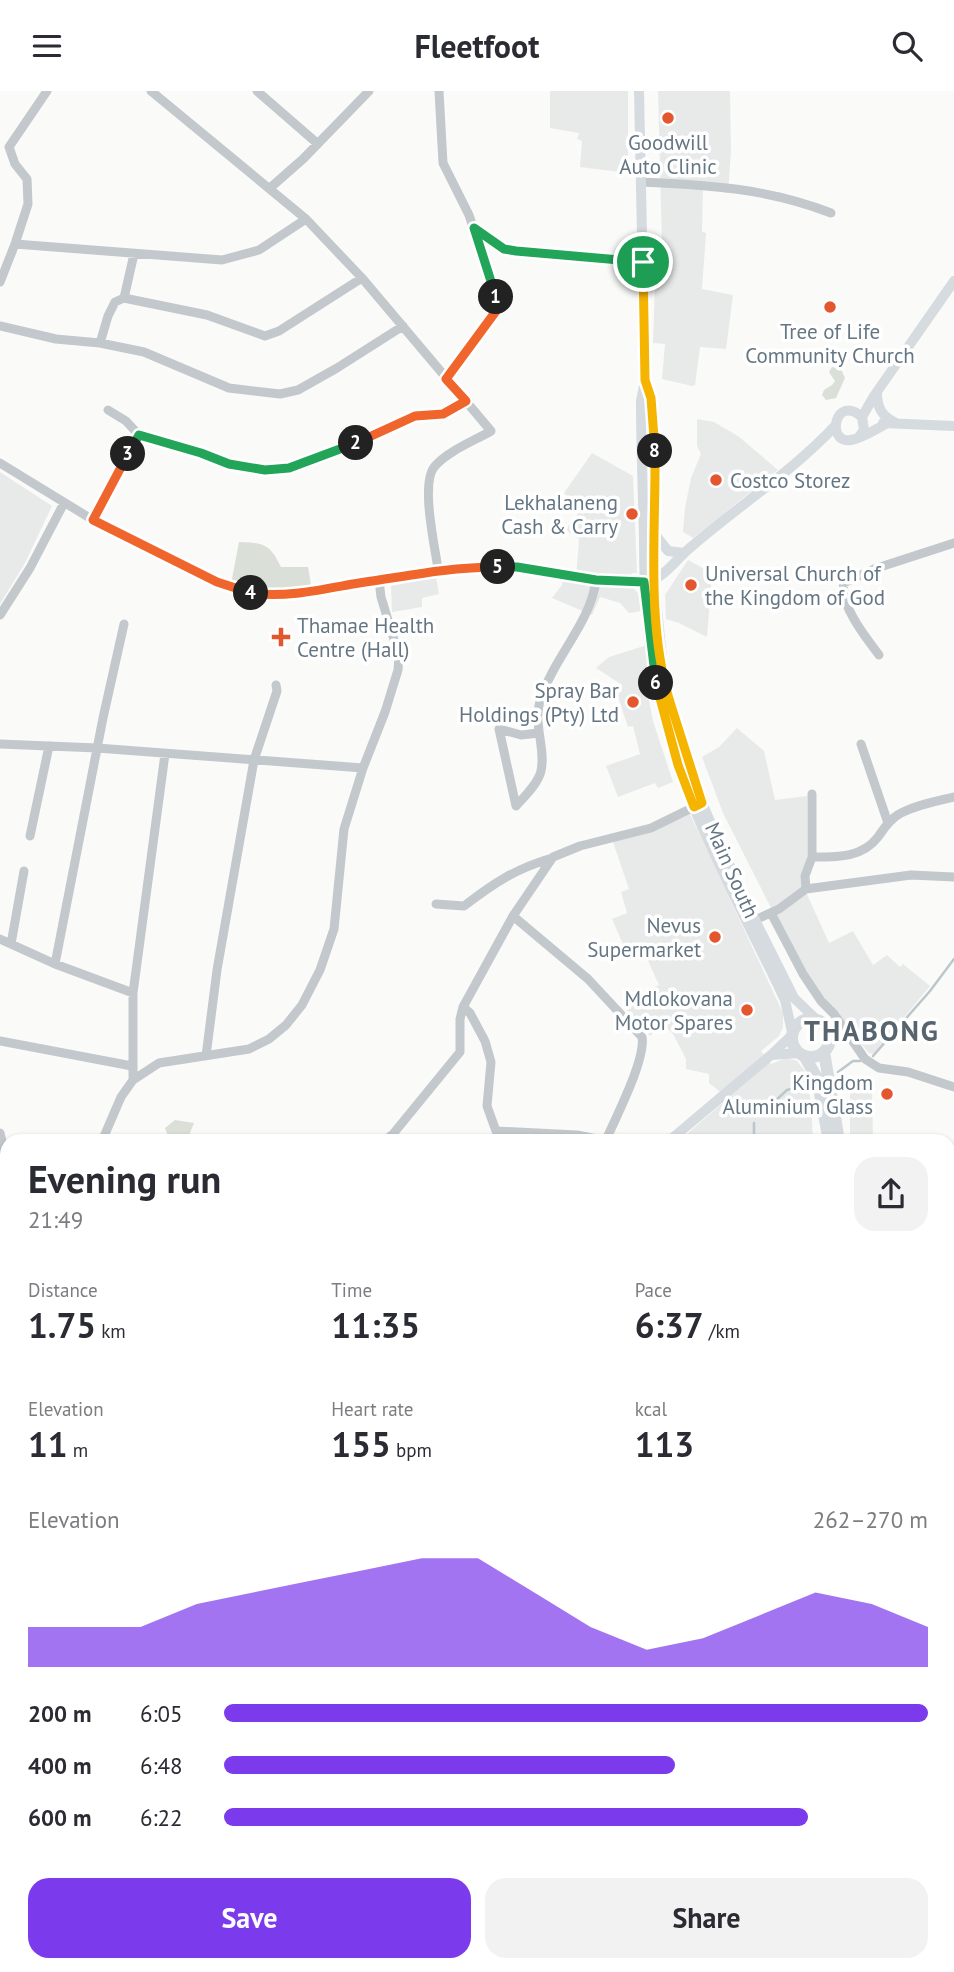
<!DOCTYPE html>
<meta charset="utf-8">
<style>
:root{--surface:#fff;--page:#f2f2f3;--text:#2b2b33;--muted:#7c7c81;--accent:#7c3aed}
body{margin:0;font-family:"PT Sans",sans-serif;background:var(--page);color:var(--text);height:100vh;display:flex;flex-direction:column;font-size:26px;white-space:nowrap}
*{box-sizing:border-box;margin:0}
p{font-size:23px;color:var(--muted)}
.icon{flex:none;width:38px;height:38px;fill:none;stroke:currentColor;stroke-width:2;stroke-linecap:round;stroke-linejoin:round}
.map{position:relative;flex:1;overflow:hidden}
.side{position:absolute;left:0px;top:1043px;width:956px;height:838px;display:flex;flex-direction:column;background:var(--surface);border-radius:21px 21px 0 0;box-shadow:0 2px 5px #0004}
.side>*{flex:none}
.pin{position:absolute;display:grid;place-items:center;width:60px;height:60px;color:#fff;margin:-30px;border:4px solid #fff;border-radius:50%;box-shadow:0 2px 7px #0007}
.km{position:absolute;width:35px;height:35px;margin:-18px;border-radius:50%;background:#222;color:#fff;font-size:19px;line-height:35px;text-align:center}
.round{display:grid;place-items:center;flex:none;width:74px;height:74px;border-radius:21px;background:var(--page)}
.headline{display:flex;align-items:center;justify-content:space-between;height:119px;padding:0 28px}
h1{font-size:38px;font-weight:600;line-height:52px}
.stats{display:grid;grid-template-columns:repeat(3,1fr);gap:10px;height:119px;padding:7px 28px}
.stats div{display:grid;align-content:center}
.stats b{font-size:35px;font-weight:600}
.stats small{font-size:19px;font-weight:400}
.stats p{font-size:19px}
.chart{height:196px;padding:14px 28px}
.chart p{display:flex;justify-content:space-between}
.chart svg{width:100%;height:126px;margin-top:7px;fill:var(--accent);opacity:.7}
.cta{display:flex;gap:14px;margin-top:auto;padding:14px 28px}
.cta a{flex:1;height:80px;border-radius:21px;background:var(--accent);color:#fff;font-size:28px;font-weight:600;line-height:80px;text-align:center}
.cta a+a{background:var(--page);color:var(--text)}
ul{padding:0 28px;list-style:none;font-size:23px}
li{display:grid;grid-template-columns:112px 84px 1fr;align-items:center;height:52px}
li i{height:18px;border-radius:9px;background:var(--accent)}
header{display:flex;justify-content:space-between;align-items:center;height:91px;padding:0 28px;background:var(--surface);font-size:32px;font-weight:600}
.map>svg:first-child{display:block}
</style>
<header><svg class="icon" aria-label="menu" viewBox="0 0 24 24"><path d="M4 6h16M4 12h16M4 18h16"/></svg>Fleetfoot<svg class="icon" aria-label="search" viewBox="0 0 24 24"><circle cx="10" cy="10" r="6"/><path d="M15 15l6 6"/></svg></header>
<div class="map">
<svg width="954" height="1881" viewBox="0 0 954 1881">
<rect width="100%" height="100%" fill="#fafaf8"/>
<path fill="#e8e9e9" d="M 550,0 L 628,0 L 628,82 L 580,76 L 582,50 L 577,48 L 579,42 L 550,37 Z
M 658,0 L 730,0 L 731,60 L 728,102 L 703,97 L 702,141 L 706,142 L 702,198 L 733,204 L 726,258 L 700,256 L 695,294 L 692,295 L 662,288 L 665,253 L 653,252 L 655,193 L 663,193 Z
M 697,328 L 714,331 L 738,345 L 778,379 L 693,447 L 683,441 L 685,417 L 691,387 L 701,363 L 697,355 Z
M 592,362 L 633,385 L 637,482 L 632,482 L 634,498 L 639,503 L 642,520 L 629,522 L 620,512 L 600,506 L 592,524 L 552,507 L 562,494 L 563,486 L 576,488 L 579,448 L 565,439 L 581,419 L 564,402 Z
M 0,381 L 52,415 L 25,472 L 0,513 Z
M 688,469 L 712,482 L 707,546 L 679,532 L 666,528 L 665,504 Z
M 436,486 L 439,503 L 422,507 L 422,516 L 392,521 L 391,495 Z
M 644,555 L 647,555 L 651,588 L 645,590 L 653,630 L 673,691 L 658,697 L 655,692 L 618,706 L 606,675 L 640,663 L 633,635 L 628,636 L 617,603 L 622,600 L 619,592 L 596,577 L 609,566 Z
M 737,637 L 764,660 L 775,709 L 807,705 L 807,766 L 801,790 L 829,852 L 853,840 L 873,874 L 887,864 L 900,876 L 903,873 L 930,895 L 874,963 L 869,962 L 819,903 L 768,811 L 723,722 L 702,666 L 719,656 Z
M 690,723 L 783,922 L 783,936 L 779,945 L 761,960 L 771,973 L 787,967 L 797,970 L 805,980 L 811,1011 L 813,1050 L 679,1050 L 728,1007 L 709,992 L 709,983 L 686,978 L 686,968 L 673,943 L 663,933 L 650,945 L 623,915 L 659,894 L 645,863 L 630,869 L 612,828 L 627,822 L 621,801 L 629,798 L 613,751 L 653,739 Z
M 850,1000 L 872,1000 L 873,1050 L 850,1050 Z
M 0,1855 L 7,1859 L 7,1874 L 36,1874 L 49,1881 L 0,1881 Z
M 249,1874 L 713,1874 L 715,1881 L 241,1881 Z
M 750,1874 L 915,1874 L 916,1881 L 752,1881 Z"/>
<path fill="#dadfd7" d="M 832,276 L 841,278 L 845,287 L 836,307 L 826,309 L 822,304 L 824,299 L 832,294 L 835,290 L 829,281 Z
M 239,451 C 264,452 270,453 281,476 L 308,476 L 311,494 C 283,501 259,499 231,493 Z
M 175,1029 L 194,1032 L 190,1042 L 192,1050 L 177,1050 L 168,1045 L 165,1037 Z
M 954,1144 L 954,1181 L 949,1185 L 949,1149 Z"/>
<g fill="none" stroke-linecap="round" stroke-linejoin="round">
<path stroke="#bbc7cb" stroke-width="2.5" d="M 873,965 L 930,900 L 954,868
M 838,981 L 853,970 L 860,970
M 760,1024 L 787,999 L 811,992
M 752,1050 L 754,1043 L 754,1032
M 0,1727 L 7,1727"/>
<path stroke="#c3c8cc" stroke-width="9" d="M 151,0 L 306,128 L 362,187 L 491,340 C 474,350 448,360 435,375 C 420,391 435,456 438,478
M 257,0 L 318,53
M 439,0 L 443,72 L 469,124 L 499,216 L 446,288
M 641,91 C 708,94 767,97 831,122
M 270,97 L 303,68 L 369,0
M 474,137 L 504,158 L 516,160 L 643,171
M 15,153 L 222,169 L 259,159 L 306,128
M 0,191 L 15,153 L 28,113 L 27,88 L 15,73 L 9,56 L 47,0
M 124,207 L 134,163
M 0,235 L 56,248 L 100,252 L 144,261 L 229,297 L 280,303 L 298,299 L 337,277 L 403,235
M 100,252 L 108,225 L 115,211 L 124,207 L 207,224 L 265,245 L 279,240 L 362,187
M 108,319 L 126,330 L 139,344 L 201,362 L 229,373 L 265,379 L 290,377 L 327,364 L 415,325 L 443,323 L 466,309
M 0,372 L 93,429 L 217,491 L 247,501 L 264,504 L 311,501 L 438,478 L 476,476 L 517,476 L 596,489 L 644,491
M 93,429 L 139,344
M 0,524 L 30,477 L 64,412
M 879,564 C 866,547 839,513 844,492 L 874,478 L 954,452
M 0,653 L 97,657 L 363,677
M 861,653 L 888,732
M 516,715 C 524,706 538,693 541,680 C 546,658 533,633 540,610 C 553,567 591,532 596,489
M 516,715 L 499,638 L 521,644 L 539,642
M 30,745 L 49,655
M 812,766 C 837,766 862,767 878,746 C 884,737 891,727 901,722 C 917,714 936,710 954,706
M 806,798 L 805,785 L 812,766 L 812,703
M 436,813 L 464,815 C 494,792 515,778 552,767
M 771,822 L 803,883 L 821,910 L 834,923 L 865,968 L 879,977 L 908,981 L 954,996
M 513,825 L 588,888 L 642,946 C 646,968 616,1026 606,1049
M 755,829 L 779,818 L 806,798 L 911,784 L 954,786
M 0,848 L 55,873 L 133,902
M 11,853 L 24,780
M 55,873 L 103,627 L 124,533
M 463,916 L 470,922 L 485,950 L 491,971 L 487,1015 L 496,1040 L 577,1044 L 607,1050
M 0,950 L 132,975
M 206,965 L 217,879 L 254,669 L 277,600 L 276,594
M 133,989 L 133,902 L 165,663
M 0,1042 L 7,1073
M 102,1050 L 121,1006 L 133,989 L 159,972 L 249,958 L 269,948 L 286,934 L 302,914 L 320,879 L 334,838 L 344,738 L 363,677 L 385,621 L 398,579 L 399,565 L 381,506 L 379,489
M 384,1050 L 393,1043 L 460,961 L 460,928 L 463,916 L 513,825 L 553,766 L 580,755 L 651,737 L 698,714
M 0,1105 L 7,1102
M 0,1187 L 7,1179
M 948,1230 L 954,1227
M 0,1308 L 7,1314
M 0,1370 L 7,1379
M 0,1510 L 7,1504
M 948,1637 L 954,1642
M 0,1772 L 7,1770"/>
<path stroke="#d6dbdf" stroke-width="10" d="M 639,0 L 645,290 L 641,310 C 641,356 643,402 644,448 C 644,497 646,547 656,596 C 679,707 737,808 785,909 L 792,941
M 646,292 L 651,307 L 655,348 L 654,489 L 665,596 L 684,659 L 702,712 L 744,807 L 794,907 L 817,929
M 877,301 C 877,316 881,325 896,332
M 862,326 L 874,305 L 954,190
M 883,332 L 954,335
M 859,346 L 864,339 L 862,326 C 835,302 825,353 851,349 C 863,347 877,337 888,332
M 654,442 L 668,460 L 684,462
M 650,490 C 667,484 677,467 691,456 C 738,415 792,381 835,335
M 771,964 L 799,962
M 669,1050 L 771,964 L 792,944
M 0,1597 L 7,1591
M 948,1833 L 954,1833
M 923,1874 L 924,1881"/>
<path stroke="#d6dbdf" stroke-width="12" d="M792 947a19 19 0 1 1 38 0a19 19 0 1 1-38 0Z
M 824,961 L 839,1050
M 805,966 L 817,987 L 829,1050
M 723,1874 L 725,1881
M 737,1874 L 738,1881"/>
</g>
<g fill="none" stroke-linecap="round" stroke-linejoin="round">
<defs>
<path id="split-1" d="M 496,206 L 474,137 L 504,158 L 516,160 L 643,171"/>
<path id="split-2" d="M 356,352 L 415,325 L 443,323 L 466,310 L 446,288 L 499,216 L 496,206"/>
<path id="split-3" d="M 128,363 L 139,344 L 201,362 L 229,373 L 265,379 L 289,377 L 356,352"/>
<path id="split-4" d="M 128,363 L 93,429 L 217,491 L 251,502"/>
<path id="split-5" d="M 251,502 C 284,507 320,499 353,493 C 401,486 448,476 498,476"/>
<path id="split-6" d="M 498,476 L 517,476 L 596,489 L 644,491 L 656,592"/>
<path id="split-7" d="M 656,592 L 678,674 L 694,716 L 702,712 L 669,608"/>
<path id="split-8" d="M 655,360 C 656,442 646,528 669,608"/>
<path id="split-9" d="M 643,171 L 645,289 L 651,307 L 655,360"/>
</defs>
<use href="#split-1" stroke="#fff" stroke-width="14"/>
<use href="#split-2" stroke="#fff" stroke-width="14"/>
<use href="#split-3" stroke="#fff" stroke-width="14"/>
<use href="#split-4" stroke="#fff" stroke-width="14"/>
<use href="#split-5" stroke="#fff" stroke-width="14"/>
<use href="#split-6" stroke="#fff" stroke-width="14"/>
<use href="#split-7" stroke="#fff" stroke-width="14"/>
<use href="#split-8" stroke="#fff" stroke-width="14"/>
<use href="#split-9" stroke="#fff" stroke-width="14"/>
<use href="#split-1" stroke="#22a559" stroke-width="9"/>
<use href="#split-2" stroke="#f0652b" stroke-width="9"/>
<use href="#split-3" stroke="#22a559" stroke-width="9"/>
<use href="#split-4" stroke="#f0652b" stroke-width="9"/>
<use href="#split-5" stroke="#f0652b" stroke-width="9"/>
<use href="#split-6" stroke="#22a559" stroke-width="9"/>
<use href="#split-7" stroke="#f5b400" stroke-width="9"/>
<use href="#split-8" stroke="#f5b400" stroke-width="9"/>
<use href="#split-9" stroke="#f5b400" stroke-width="9"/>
</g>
<g fill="#e4572e" stroke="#fff" stroke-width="2.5">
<circle cx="668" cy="27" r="7"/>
<circle cx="830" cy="216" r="7"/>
<circle cx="716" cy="389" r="7"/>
<circle cx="632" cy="423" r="7"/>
<circle cx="691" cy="494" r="7"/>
<path d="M277.5 535.5h7v7h7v7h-7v7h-7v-7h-7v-7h7z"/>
<circle cx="633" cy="611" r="7"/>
<circle cx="715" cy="846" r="7"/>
<circle cx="747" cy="919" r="7"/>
<circle cx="887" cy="1003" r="7"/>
</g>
<g text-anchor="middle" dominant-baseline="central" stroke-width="7" stroke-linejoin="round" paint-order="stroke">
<g font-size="21" fill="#657683" stroke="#fff" text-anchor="end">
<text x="668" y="51" text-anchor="middle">Goodwill<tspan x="668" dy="24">Auto Clinic</tspan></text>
<text x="830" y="240" text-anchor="middle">Tree of Life<tspan x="830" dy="24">Community Church</tspan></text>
<text x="730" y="389" text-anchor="start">Costco Storez</text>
<text x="618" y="411">Lekhalaneng<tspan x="618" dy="24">Cash &amp; Carry</tspan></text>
<text x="705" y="482" text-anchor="start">Universal Church of<tspan x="705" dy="24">the Kingdom of God</tspan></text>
<text x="297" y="534" text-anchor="start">Thamae Health<tspan x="297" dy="24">Centre (Hall)</tspan></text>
<text x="619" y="599">Spray Bar<tspan x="619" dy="24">Holdings (Pty) Ltd</tspan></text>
<text x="701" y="834">Nevus<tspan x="701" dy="24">Supermarket</tspan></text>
<text x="733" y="907">Mdlokovana<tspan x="733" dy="24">Motor Spares</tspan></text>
<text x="873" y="991">Kingdom<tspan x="873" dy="24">Aluminium Glass</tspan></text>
</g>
<g font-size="21" fill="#657683" stroke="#fff">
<text transform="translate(732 779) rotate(66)">Main South</text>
</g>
<g font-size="28" font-weight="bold" letter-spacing="2" fill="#57646e" stroke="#fff">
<text x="872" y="939">THABONG</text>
</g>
</g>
</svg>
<div class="pin" style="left:643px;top:171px;background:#1e9e55"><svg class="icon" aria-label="arrive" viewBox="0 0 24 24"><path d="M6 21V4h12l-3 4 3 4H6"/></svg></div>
<b class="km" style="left:496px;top:206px">1</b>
<b class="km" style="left:356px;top:352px">2</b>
<b class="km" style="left:128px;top:363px">3</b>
<b class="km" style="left:251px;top:502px">4</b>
<b class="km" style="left:498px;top:476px">5</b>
<b class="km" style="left:656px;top:592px">6</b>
<b class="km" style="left:655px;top:360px">8</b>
<section class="side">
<div class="headline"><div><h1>Evening run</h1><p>21:49</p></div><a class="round"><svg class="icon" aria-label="share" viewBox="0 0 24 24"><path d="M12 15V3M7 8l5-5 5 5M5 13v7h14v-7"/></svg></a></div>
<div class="stats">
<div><p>Distance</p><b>1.75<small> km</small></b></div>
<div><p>Time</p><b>11:35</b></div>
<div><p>Pace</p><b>6:37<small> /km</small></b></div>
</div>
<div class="stats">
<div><p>Elevation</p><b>11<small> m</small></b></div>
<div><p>Heart rate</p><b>155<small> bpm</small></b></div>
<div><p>kcal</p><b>113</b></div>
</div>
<div class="chart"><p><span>Elevation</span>262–270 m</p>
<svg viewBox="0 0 160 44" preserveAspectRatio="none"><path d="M0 44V30L10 30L20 30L30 22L40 18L50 14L60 10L70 6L80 6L90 18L100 30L110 38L120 34L130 26L140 18L150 22L160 30V44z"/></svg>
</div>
<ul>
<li><b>200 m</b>6:05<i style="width:100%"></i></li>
<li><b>400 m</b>6:48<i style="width:64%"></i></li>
<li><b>600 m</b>6:22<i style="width:83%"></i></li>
</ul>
<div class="cta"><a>Save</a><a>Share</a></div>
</section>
</div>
